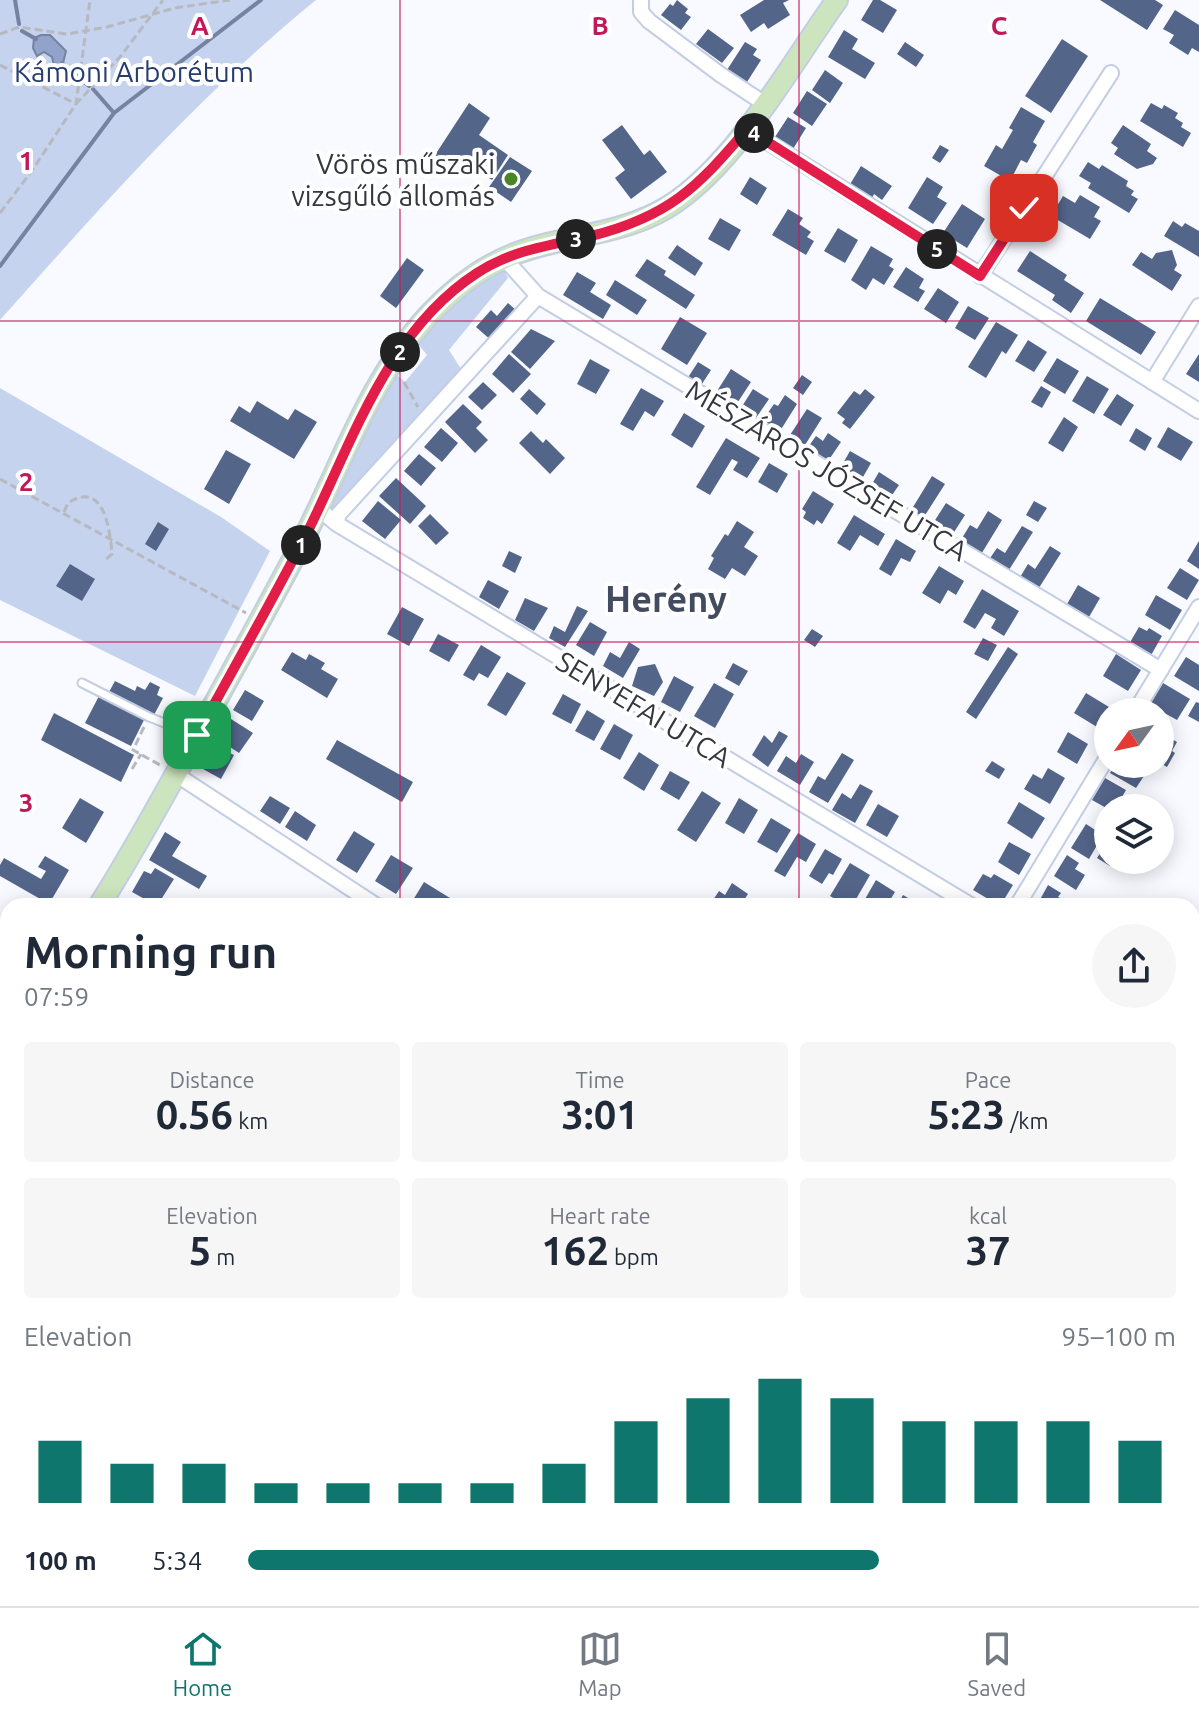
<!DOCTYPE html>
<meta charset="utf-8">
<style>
:root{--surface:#fff;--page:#f6f6f7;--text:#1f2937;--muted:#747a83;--line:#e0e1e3;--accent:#0f766e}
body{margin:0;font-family:Ubuntu,sans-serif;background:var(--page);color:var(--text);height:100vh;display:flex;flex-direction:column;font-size:30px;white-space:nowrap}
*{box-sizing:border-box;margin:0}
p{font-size:26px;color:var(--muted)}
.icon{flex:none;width:44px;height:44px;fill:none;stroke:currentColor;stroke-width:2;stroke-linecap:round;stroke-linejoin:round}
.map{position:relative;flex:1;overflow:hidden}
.sheet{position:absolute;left:0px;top:898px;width:1200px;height:708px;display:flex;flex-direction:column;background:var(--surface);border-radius:24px 24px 0 0;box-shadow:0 4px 20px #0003}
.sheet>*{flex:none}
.needle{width:52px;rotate:237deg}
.fabs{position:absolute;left:1094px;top:698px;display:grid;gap:16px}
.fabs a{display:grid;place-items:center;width:80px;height:80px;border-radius:50%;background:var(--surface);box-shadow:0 4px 20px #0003;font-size:40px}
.pin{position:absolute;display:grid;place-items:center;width:68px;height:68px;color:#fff;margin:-34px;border-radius:16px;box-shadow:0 4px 12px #0006}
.km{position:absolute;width:40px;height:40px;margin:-20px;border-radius:50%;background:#222;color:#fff;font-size:22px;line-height:40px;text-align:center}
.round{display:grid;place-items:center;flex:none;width:84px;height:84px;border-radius:42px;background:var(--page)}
.overview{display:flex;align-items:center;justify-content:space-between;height:136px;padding:0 24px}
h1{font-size:44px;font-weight:700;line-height:60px}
.stats{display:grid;grid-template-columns:repeat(3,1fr);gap:12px;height:136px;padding:8px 24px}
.stats div{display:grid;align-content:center;border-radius:8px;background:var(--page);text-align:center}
.stats b{font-size:40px;font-weight:700}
.stats small{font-size:22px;font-weight:400}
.stats p{font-size:22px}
.chart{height:224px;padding:16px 24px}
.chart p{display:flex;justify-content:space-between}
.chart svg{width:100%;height:144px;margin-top:8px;stroke:var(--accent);stroke-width:6}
ul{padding:0 24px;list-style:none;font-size:26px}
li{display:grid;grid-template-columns:128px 96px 1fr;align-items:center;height:60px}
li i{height:20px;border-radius:10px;background:var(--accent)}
.dock{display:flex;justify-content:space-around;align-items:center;height:112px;border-top:2px solid var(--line);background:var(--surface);font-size:22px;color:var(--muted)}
.dock a{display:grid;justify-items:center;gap:4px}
.dock .selected{color:var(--accent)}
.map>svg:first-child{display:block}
</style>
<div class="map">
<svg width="1199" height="1606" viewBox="0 0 1199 1606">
<rect width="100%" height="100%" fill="#f8faff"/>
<path fill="#c6d3ef" d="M 0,0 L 316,0 C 199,95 100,208 0,320 Z
M 503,268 L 508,278 L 449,350 L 463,372 L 338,515 L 324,508 L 393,372 L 405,382 L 427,355 L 415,340 L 455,297 Z
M 0,388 L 221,517 L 270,551 L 195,696 L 0,600 Z
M 1192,1147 L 1199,1151 L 1199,1543 L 1192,1550 Z
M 734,1598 L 1151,1598 L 1147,1606 L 728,1606 Z"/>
<path fill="#91a3cb" stroke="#7583a1" stroke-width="2" d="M 41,35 L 50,35 L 66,51 L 60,75 L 56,74 L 52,57 L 44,52 L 37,56 L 33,48 L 34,38 Z"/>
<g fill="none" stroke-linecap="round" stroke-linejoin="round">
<path stroke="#7583a1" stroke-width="4" d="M 15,0 L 19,24
M 22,31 L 36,39
M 62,63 L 78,77
M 81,80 L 89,86
M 93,89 L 114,113
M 0,266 L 114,113 L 261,0
M 1192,1477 L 1199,1472
M 1093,1606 L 1096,1598"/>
</g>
<path fill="#54658a" d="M 677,0 L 688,9 L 685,13 L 691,17 L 681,30 L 661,15 L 670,4 L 673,6 Z
M 764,0 L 789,0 L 783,3 L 790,15 L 768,29 L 764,23 L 751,32 L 740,15 Z
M 873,0 L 880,0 L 897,10 L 883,33 L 861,20 Z
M 1100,0 L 1155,0 L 1163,5 L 1147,30 Z
M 1175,10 L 1199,25 L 1199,52 L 1192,48 L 1188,55 L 1169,43 L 1174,35 L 1163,29 Z
M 708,29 L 734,48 L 722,63 L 696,44 Z
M 844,30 L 858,39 L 852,49 L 875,63 L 865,79 L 828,57 Z
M 1062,39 L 1088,56 L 1051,113 L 1025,96 Z
M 745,42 L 757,49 L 753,55 L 761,60 L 747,82 L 727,70 Z
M 905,42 L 924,55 L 916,67 L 897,54 Z
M 825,70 L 843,83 L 830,103 L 812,90 Z
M 807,91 L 827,104 L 812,126 L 793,113 Z
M 469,103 L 490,118 L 479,135 L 508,155 L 492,180 L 464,161 L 457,171 L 435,155 Z
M 1151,103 L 1162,109 L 1164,105 L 1178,113 L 1175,118 L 1183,123 L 1181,127 L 1191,133 L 1183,147 L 1140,121 Z
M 1021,107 L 1045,121 L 1033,142 L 1037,145 L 1027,163 L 1021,160 L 1010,181 L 984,166 L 996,145 L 1002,149 L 1013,130 L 1009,128 Z
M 788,117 L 806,128 L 793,149 L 775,137 Z
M 622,125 L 644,155 L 650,150 L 667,172 L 631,199 L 615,178 L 625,170 L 602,140 Z
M 1123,125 L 1151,144 L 1147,151 L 1157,158 L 1153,164 L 1137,169 L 1114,154 L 1118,148 L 1111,143 Z
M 940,145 L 949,150 L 940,163 L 932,158 Z
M 510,157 L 532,171 L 511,202 L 489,187 Z
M 1088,162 L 1099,169 L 1102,165 L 1128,181 L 1126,186 L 1134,191 L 1131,195 L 1138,199 L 1129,213 L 1088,188 L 1091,183 L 1079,176 Z
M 861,166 L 892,186 L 882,200 L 874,194 L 871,200 L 849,186 Z
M 750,177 L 767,188 L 757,205 L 740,194 Z
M 927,177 L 943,187 L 937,197 L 947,203 L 933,224 L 908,208 Z
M 1080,195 L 1100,207 L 1094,217 L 1101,221 L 1090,239 L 1051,216 L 1063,196 L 1075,203 Z
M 962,204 L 985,219 L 967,248 L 943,233 Z
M 788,209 L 803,218 L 799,224 L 811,232 L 807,237 L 814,241 L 806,255 L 772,235 Z
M 720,218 L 741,230 L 729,251 L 708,239 Z
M 1173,221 L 1182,227 L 1185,223 L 1199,231 L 1199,257 L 1164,236 Z
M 838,228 L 858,240 L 845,263 L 824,251 Z
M 677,245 L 703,263 L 695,276 L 668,258 Z
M 871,246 L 893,259 L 889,266 L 894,269 L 884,285 L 873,278 L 866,290 L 851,280 Z
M 1172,250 L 1177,265 L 1174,270 L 1182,275 L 1172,291 L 1132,265 L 1141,252 L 1152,259 L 1156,253 Z
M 1030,251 L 1067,275 L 1064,280 L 1084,293 L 1071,313 L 1052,300 L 1055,295 L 1017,271 Z
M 407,258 L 424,270 L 396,308 L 380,296 Z
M 647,259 L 666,271 L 664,275 L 695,295 L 686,309 L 635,276 Z
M 906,267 L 924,279 L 919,288 L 925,291 L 918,302 L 893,287 Z
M 577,272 L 596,283 L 590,292 L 611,305 L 603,319 L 563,295 Z
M 615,280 L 647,300 L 637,315 L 606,295 Z
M 938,288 L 959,302 L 946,323 L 924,309 Z
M 1100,298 L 1156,332 L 1141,355 L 1086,321 Z
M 508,303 L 518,312 L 492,341 L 476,327 L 491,310 L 497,316 Z
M 968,306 L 989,318 L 975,340 L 955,328 Z
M 680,317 L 707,333 L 687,365 L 661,349 Z
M 996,322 L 1018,335 L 1006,354 L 1002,351 L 986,378 L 968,367 Z
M 531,329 L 555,341 L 530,369 L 511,352 Z
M 1028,340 L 1047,352 L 1034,372 L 1015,361 Z
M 509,354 L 531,374 L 513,393 L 492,374 Z
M 1199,354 L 1199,382 L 1186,374 Z
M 1057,358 L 1079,371 L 1065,394 L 1043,381 Z
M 590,359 L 610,370 L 596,394 L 577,384 Z
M 698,362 L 711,370 L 700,387 L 687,379 Z
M 731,369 L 751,382 L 732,411 L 712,399 Z
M 802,375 L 812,382 L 803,395 L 793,388 Z
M 1087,376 L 1109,389 L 1094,414 L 1072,401 Z
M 483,382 L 497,395 L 482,410 L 468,397 Z
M 1041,386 L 1051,392 L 1042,408 L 1031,402 Z
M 641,388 L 664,401 L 654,417 L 645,411 L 633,431 L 620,424 Z
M 529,389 L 546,404 L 537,415 L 520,399 Z
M 753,389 L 769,399 L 754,421 L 739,411 Z
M 865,389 L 875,397 L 850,429 L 842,423 L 845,419 L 837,413 L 854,391 L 860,395 Z
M 1117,394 L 1134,405 L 1121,426 L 1103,415 Z
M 785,395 L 797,404 L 780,431 L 763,420 L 774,404 L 778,406 Z
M 257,401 L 288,420 L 295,409 L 317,422 L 294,459 L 230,421 L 239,406 L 250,413 Z
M 463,404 L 482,422 L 476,428 L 488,440 L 475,453 L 445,422 Z
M 807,409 L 822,418 L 805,445 L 790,435 Z
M 684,413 L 705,426 L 692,448 L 671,435 Z
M 1064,417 L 1078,427 L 1063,452 L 1048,443 Z
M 1168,427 L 1193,442 L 1181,461 L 1157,447 Z
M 441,428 L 458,443 L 442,462 L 424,447 Z
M 1136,428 L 1152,438 L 1145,451 L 1129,441 Z
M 531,431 L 543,443 L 546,439 L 565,458 L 550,474 L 519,443 Z
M 828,433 L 841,442 L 826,464 L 806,450 L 816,436 L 823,441 Z
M 726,438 L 760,458 L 747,478 L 733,470 L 738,462 L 732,459 L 710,495 L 696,487 Z
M 226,450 L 251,464 L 229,504 L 204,489 Z
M 850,451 L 871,463 L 859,484 L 838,472 Z
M 419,454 L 436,468 L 421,486 L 404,471 Z
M 769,463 L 788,474 L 777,493 L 758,482 Z
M 879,472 L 899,485 L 888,501 L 869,489 Z
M 932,476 L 945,484 L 922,520 L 910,512 Z
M 396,478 L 426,506 L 410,524 L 379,496 Z
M 813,491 L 834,504 L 822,524 L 817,520 L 814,525 L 803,518 L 806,512 L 802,509 Z
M 378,501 L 401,520 L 385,539 L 362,521 Z
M 1034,501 L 1047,508 L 1038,522 L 1026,515 Z
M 946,503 L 965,515 L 949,540 L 930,528 Z
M 988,511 L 1002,520 L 980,556 L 959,543 L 970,525 L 977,529 Z
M 430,514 L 449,533 L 436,545 L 418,526 Z
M 854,515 L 885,534 L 878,546 L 860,535 L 850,551 L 837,543 Z
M 737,521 L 754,532 L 744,547 L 758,556 L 745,576 L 732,568 L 725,579 L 708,569 L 714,558 L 711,556 L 725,534 L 728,536 Z
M 158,522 L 169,529 L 156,551 L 145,544 Z
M 1022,526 L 1033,532 L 1007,573 L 988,561 L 997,548 L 1005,553 Z
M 896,539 L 916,551 L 910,562 L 901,558 L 891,576 L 879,569 Z
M 1199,541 L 1199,569 L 1187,561 Z
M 1050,546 L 1061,553 L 1037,591 L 1019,579 L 1028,564 L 1035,569 Z
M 509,551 L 522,557 L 515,573 L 502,566 Z
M 70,564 L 95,579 L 82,601 L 56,586 Z
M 939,566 L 964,581 L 956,595 L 948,590 L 940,604 L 922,593 Z
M 1180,568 L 1199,580 L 1187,600 L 1167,588 Z
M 488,580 L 509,591 L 499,609 L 479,597 Z
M 1078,585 L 1100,598 L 1089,617 L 1067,604 Z
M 982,589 L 1019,611 L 1004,636 L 991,628 L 996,619 L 985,613 L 975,629 L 963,622 Z
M 1156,595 L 1182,610 L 1170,630 L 1145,615 Z
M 525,598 L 548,608 L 534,631 L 515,620 Z
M 577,606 L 588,611 L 565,647 L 549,638 L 554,626 L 565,632 Z
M 402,607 L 424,619 L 409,646 L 387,634 Z
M 590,622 L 607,632 L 594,656 L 576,645 Z
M 1139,627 L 1147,631 L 1149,628 L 1162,636 L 1150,657 L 1129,644 Z
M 812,629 L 823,636 L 815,647 L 804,640 Z
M 438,634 L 459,645 L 449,662 L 429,651 Z
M 983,638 L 997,645 L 988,661 L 974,654 Z
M 629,642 L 640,649 L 623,678 L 603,666 L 610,652 L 620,658 Z
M 481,645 L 501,657 L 488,678 L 479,673 L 474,681 L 463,675 Z
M 1008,647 L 1018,654 L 976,719 L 966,712 Z
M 292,652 L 306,660 L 309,654 L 325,663 L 321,669 L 338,679 L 327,698 L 281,670 Z
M 1116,654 L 1141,670 L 1128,691 L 1103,676 Z
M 1186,657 L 1199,665 L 1199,691 L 1174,676 Z
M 733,663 L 748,671 L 739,686 L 725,678 Z
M 655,664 L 663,682 L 654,696 L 632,686 L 638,667 Z
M 507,672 L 526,683 L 506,716 L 487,705 Z
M 674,676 L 694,687 L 680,712 L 661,702 Z
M 115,681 L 135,691 L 137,686 L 145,690 L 150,682 L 160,687 L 157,695 L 163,698 L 154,715 L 109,692 Z
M 714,683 L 734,694 L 715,728 L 694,716 Z
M 1163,683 L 1190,699 L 1177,720 L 1150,705 Z
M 245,690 L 264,701 L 252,721 L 233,710 Z
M 1086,693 L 1109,707 L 1097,727 L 1074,713 Z
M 100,694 L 145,718 L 131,746 L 85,723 Z
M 563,694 L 581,704 L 571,724 L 552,714 Z
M 1196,702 L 1199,703 L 1199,722 L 1188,716 Z
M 587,710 L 605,721 L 594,741 L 575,731 Z
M 54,713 L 134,755 L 121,782 L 41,740 Z
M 231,719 L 253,733 L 239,753 L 218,739 Z
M 614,724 L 633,735 L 620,760 L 600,749 Z
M 779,731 L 788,736 L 768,767 L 752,755 L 764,735 L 772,743 Z
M 1068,732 L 1088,744 L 1077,764 L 1057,752 Z
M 1160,732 L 1177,742 L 1172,751 L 1175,753 L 1167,767 L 1160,763 Z
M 337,740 L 413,782 L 402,802 L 326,759 Z
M 215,746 L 234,755 L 221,779 L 203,769 Z
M 639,752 L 659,765 L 644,791 L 623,778 Z
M 842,753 L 854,760 L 828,803 L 809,792 L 818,776 L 825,780 Z
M 801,754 L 814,762 L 800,785 L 777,771 L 786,756 L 796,763 Z
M 992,761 L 1005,769 L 999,779 L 985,771 Z
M 1115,764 L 1137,764 L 1133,769 L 1144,776 L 1136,788 L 1110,773 Z
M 1048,768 L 1065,778 L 1050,804 L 1024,789 L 1033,774 L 1042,779 Z
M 670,771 L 690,782 L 679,800 L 660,789 Z
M 1105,778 L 1126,790 L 1116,808 L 1108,809 L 1092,800 Z
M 860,784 L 873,791 L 855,823 L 832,810 L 842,793 L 851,799 Z
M 702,791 L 721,803 L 696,842 L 677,830 Z
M 270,796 L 290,808 L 280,824 L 260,811 Z
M 80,798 L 104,812 L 86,843 L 62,828 Z
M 739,798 L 758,810 L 744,834 L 725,823 Z
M 1019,802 L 1045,818 L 1032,839 L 1007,823 Z
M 878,804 L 899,816 L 887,837 L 866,825 Z
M 295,811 L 316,825 L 307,841 L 285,827 Z
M 771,818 L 791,830 L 777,853 L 757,842 Z
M 1086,824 L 1103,835 L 1089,859 L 1071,848 Z
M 354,831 L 375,844 L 357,873 L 336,860 Z
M 165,832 L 181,842 L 172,856 L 207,876 L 199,889 L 149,860 Z
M 798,833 L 816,844 L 806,862 L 797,857 L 785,877 L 774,871 Z
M 1009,842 L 1031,854 L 1019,875 L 998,862 Z
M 825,849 L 842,859 L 833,875 L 829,873 L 822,884 L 809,876 Z
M 1103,849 L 1108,853 L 1108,860 L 1114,860 L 1110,866 L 1097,858 Z
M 391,855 L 413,868 L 396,894 L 375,881 Z
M 1067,855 L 1079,863 L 1075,869 L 1085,875 L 1076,890 L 1054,876 Z
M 45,856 L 69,870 L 49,904 L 0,876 L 0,865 L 4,858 L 41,879 L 46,871 L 38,867 Z
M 850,863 L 870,875 L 852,906 L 847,906 L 830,896 Z
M 155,868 L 174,879 L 157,906 L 132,892 L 144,871 L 151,874 Z
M 983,874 L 991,878 L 994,874 L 1013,885 L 1000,906 L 973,890 Z
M 876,880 L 895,892 L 887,905 L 882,902 L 880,906 L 861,906 Z
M 424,882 L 450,898 L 445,906 L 410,905 Z
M 732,883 L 748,894 L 740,906 L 709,906 L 719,891 L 725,895 Z
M 1048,885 L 1061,893 L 1058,897 L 1064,900 L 1061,906 L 1037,905 Z
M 903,895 L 922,906 L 897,906 Z
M 8,911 L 8,963 L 0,975 L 0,923 Z
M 0,1143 L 8,1146 L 8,1164 L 0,1162 Z
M 5,1452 L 8,1454 L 8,1484 L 0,1479 L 0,1460 Z
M 0,1489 L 8,1494 L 8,1510 L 2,1520 Z
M 17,1598 L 39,1598 L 34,1606 Z
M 217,1598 L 250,1598 L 245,1606 L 230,1606 Z
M 320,1598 L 343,1598 L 338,1606 L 333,1606 Z
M 350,1598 L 377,1598 L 372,1606 L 350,1606 L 346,1604 Z
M 393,1598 L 420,1598 L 423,1599 L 420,1606 L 390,1606 Z
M 556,1598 L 568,1598 L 570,1606 L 547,1606 L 546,1601 Z
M 585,1598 L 610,1598 L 614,1606 L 589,1606 Z"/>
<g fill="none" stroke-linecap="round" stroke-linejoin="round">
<defs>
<path id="lane" d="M 82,683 L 149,717 L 195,735"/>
<path id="street" d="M 641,0 L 641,12 L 649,21 L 721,75 L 765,104
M 747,129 L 1199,411
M 504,258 L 538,296 L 1161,670
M 980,276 L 1111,73
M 1152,382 L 1199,306
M 319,509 L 337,524 L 972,906
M 337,524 L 338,515 L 538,296
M 1135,712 L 1199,607
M 177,775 L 377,906
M 1017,906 L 1108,756
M 1192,939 L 1199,928
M 1192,1033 L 1199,1038
M 0,1557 L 8,1548
M 272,1606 L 277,1598"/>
<path id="secondary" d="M 99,906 C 137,846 171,783 205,721 C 238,660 272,600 304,538 C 343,462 369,380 428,316 C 455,287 486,263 523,251 C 567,236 615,234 657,213 C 730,176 789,66 837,0
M 0,1042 L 8,1032"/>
</defs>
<use href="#lane" stroke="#c3cee4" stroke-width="11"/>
<use href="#street" stroke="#c3cee4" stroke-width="18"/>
<use href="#secondary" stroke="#c3cee4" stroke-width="24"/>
<path stroke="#b6b9bf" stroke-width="3" stroke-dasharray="8 4" stroke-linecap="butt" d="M 0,34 L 19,27 L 67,34 L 107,27 L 175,8 L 230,0
M 0,65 L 76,104 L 90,0
M 0,213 L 31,172 L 76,104 L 120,57 L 163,0
M 404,382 L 418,407
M 0,479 L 246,613
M 64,512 L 68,503 C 104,479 110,530 112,554 L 105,560
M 144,727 L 133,750 L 160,765
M 132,769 L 141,754
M 1192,1407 L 1199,1402
M 1192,1563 L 1199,1555
M 1157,1606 L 1163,1598"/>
<use href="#lane" stroke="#fff" stroke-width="7"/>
<use href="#street" stroke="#fff" stroke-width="14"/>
<use href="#secondary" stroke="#cde5bf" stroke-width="20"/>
</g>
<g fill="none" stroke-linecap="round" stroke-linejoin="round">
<defs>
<path id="route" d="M 197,735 C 234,668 272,601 307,533 C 352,443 387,331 477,273 C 512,250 551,245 591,236 C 668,217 697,188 747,129 L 980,276 L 1024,208"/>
</defs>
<use href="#route" stroke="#fff" stroke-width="16"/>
<use href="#route" stroke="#e11d48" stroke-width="10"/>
</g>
<path fill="none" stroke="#c2185b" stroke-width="2" stroke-opacity="0.55" d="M 400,0 L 400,906M 799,0 L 799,906M 0,321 L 1199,321M 0,642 L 1199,642M 0,964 L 8,964M 1192,964 L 1199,964M 0,1285 L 8,1285M 1192,1285 L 1199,1285M 400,1598 L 400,1606M 799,1598 L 799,1606"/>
<circle fill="#498625" stroke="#fff" stroke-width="3" cx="511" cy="179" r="8"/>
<g text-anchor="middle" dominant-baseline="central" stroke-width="8" stroke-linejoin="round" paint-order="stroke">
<g font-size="28" fill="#273c6f" stroke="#fff">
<text x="134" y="71">Kámoni Arborétum</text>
</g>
<g font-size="28" fill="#333740" stroke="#fff" text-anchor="end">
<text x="495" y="163">Vörös műszaki<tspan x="495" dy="32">vizsgűló állomás</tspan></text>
</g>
<g font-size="28" fill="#333740" stroke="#fff">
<text transform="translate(827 470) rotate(31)">MÉSZÁROS JÓZSEF UTCA</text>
<text transform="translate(644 709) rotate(31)">SENYEFAI UTCA</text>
</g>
<g font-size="36" font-weight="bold" fill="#434b5e" stroke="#fff">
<text x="666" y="598">Herény</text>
</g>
</g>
<g font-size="26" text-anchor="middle" font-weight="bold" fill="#c2185b" stroke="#fff" stroke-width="8" stroke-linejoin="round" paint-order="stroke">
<text x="200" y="35">A</text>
<text x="600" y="35">B</text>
<text x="999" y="35">C</text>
<text x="26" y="170">1</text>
<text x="26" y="491">2</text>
<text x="26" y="812">3</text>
</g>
</svg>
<div class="fabs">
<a><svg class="needle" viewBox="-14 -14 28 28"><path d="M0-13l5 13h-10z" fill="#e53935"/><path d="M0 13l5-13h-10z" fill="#747a83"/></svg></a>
<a><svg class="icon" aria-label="layers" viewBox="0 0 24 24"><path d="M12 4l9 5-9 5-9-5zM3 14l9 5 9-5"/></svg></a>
</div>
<div class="pin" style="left:197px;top:735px;background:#1e9e55"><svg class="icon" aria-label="arrive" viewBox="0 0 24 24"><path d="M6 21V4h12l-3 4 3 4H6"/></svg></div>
<div class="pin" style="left:1024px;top:208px;background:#d93025"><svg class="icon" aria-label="check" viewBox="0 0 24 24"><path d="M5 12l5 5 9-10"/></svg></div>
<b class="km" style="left:301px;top:545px">1</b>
<b class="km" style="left:400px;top:352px">2</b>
<b class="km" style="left:576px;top:239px">3</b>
<b class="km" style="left:754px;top:133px">4</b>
<b class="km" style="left:937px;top:249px">5</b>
<section class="sheet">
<div class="overview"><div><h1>Morning run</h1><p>07:59</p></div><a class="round"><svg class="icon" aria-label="share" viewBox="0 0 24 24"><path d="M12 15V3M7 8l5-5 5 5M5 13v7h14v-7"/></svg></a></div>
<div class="stats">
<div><p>Distance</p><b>0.56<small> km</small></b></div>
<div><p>Time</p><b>3:01</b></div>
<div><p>Pace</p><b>5:23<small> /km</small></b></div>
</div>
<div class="stats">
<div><p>Elevation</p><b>5<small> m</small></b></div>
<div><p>Heart rate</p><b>162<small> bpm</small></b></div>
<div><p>kcal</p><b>37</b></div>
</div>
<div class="chart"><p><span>Elevation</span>95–100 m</p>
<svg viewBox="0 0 160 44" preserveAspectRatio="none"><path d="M5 44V25M15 44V32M25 44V32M35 44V38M45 44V38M55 44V38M65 44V38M75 44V32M85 44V19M95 44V12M105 44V6M115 44V12M125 44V19M135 44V19M145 44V19M155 44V25"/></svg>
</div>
<ul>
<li><b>100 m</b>5:34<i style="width:68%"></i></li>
</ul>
</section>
</div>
<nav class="dock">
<a class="selected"><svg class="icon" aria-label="home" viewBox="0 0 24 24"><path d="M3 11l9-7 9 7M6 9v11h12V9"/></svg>Home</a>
<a><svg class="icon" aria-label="map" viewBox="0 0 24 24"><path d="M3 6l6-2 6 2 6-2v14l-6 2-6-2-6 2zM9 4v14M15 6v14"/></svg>Map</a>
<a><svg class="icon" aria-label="saved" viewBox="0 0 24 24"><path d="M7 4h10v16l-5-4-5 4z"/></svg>Saved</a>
</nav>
